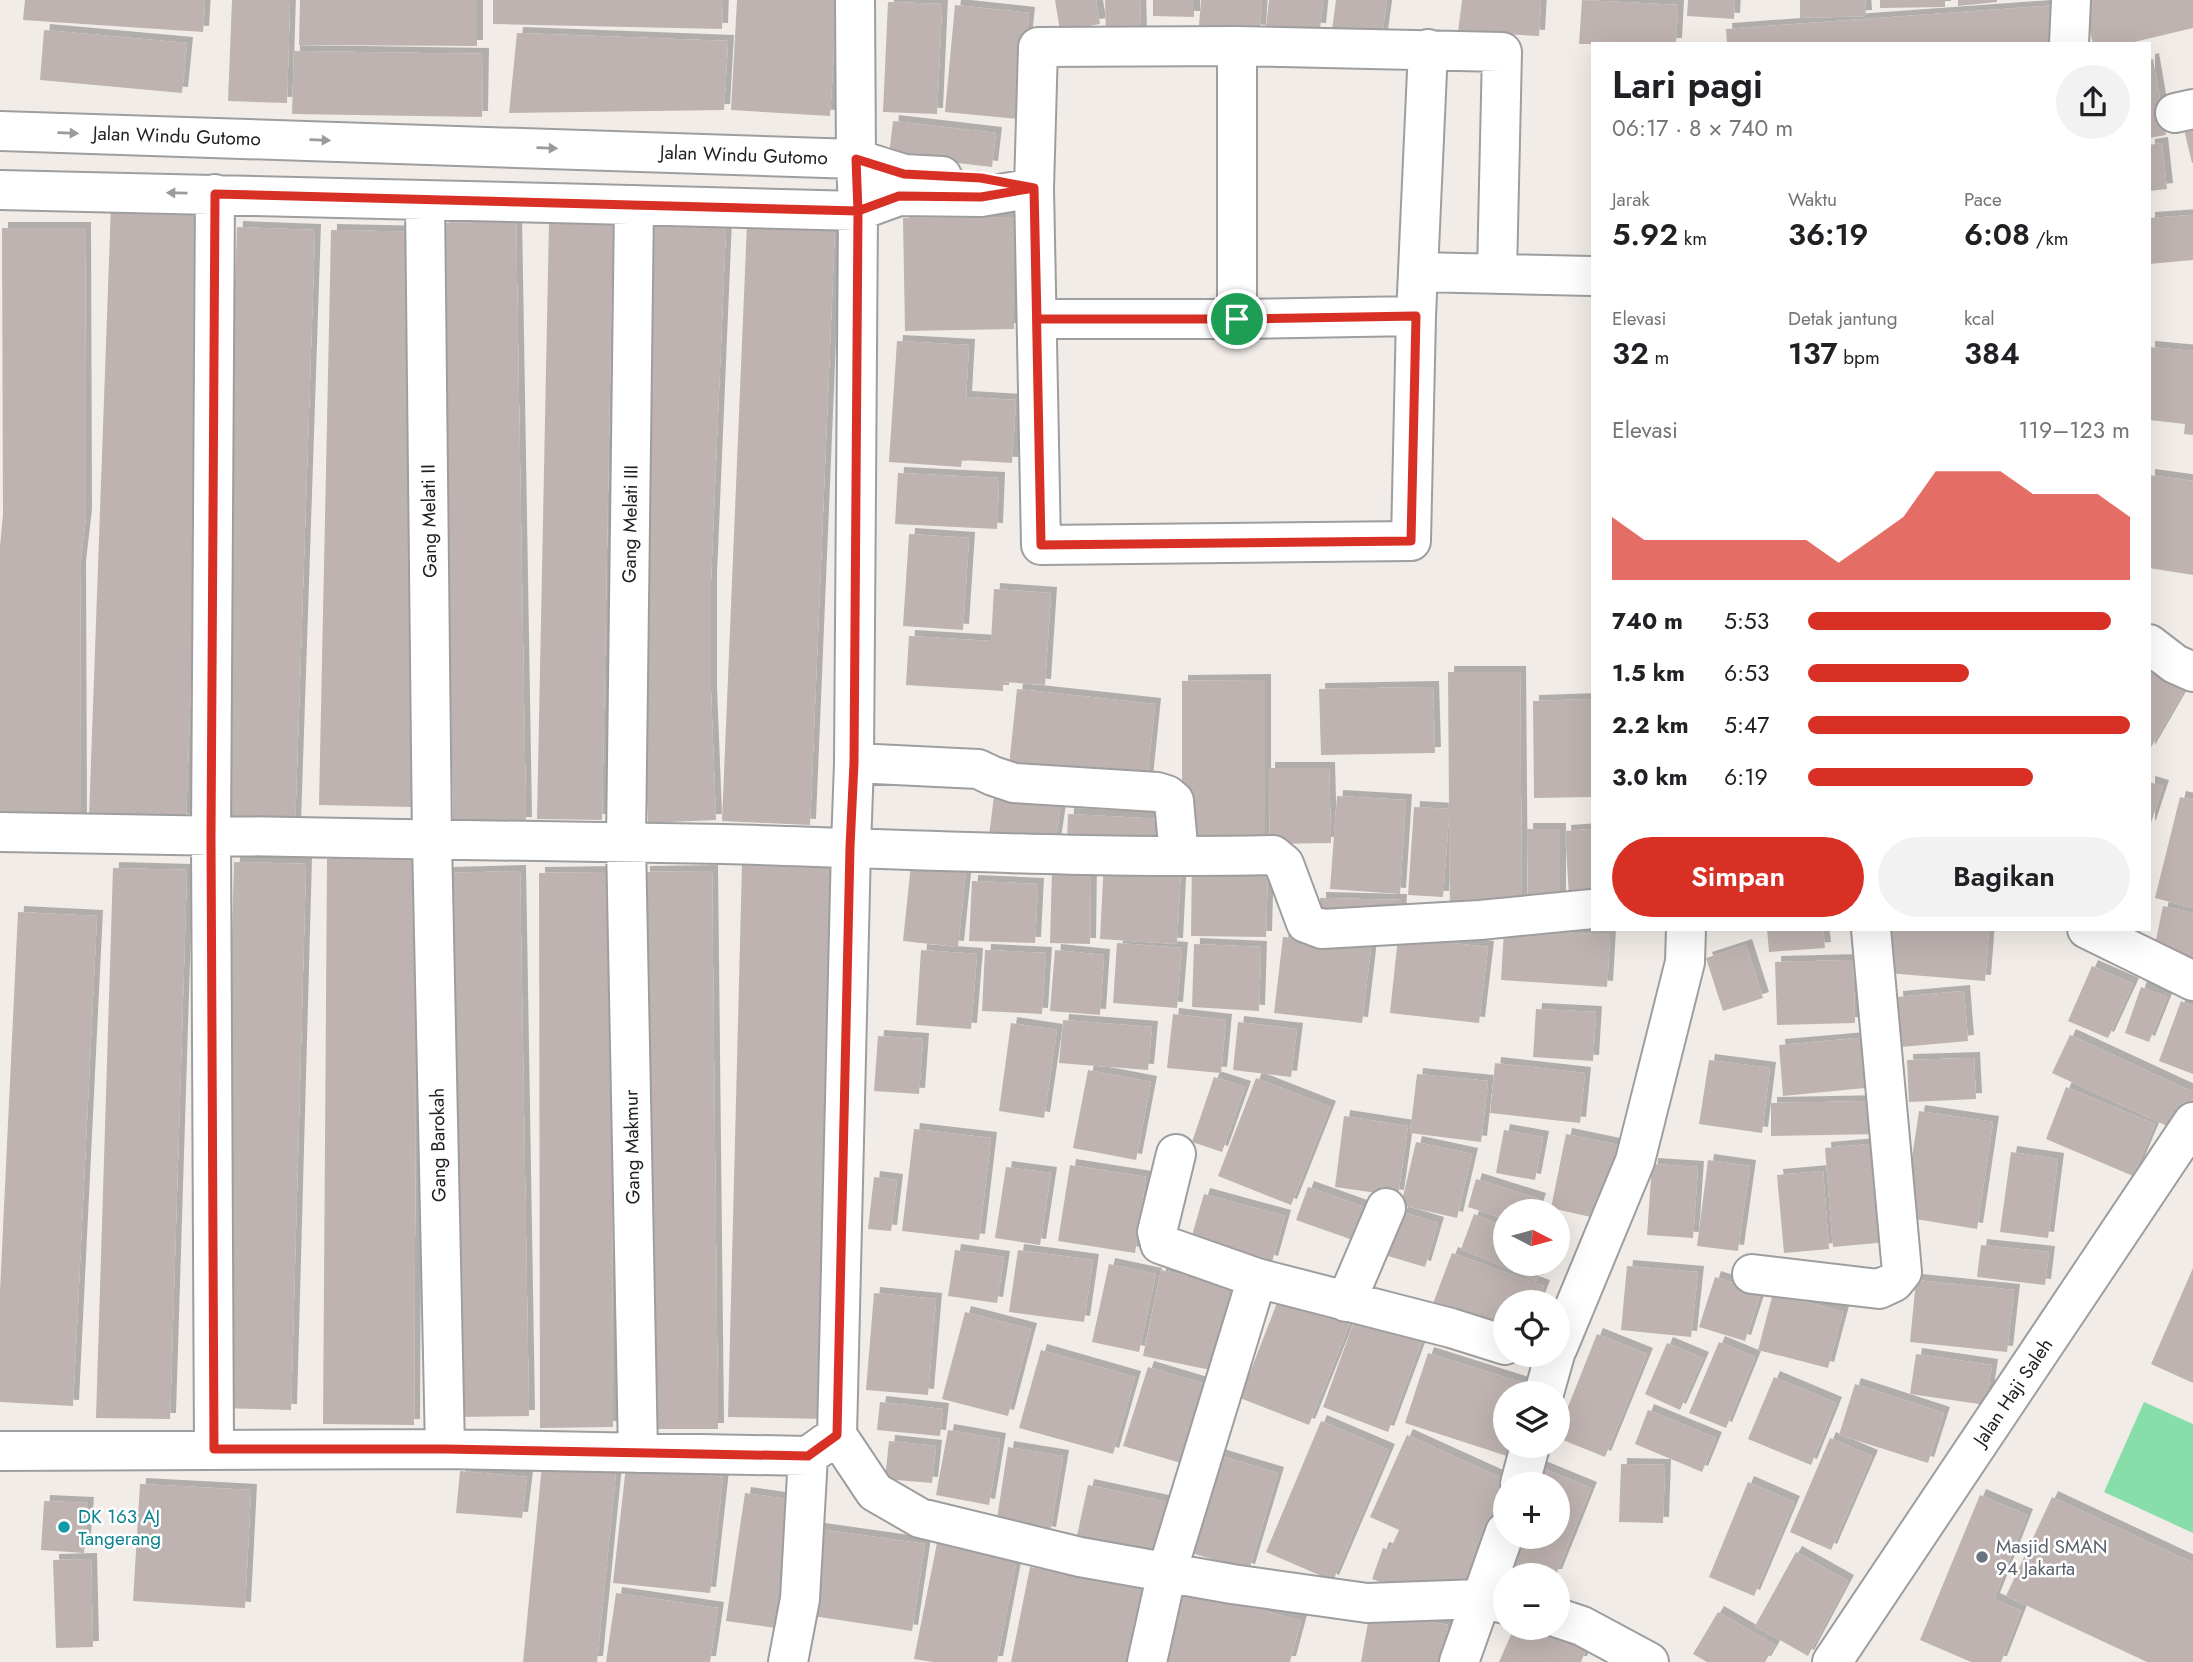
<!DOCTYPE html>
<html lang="id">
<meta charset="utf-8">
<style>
:root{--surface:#fff;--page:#f2f2f2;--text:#202124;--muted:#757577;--accent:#d93025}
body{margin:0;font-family:Jost,sans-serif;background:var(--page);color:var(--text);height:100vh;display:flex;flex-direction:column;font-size:26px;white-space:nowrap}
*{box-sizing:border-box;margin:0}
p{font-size:23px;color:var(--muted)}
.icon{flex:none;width:38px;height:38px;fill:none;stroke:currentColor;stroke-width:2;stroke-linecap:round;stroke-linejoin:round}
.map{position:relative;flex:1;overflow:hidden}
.details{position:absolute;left:1591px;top:42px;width:560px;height:889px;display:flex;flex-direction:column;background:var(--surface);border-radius:0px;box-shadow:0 7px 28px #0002}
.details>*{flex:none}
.needle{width:46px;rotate:96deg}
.buttons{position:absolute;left:1493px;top:1199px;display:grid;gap:14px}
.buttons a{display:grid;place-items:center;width:77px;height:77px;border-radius:50%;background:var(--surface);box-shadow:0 7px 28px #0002;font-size:35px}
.pin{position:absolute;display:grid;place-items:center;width:60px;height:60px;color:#fff;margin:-30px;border:4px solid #fff;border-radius:50%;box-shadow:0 2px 7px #0007}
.round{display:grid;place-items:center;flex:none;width:74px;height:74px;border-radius:37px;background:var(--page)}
.head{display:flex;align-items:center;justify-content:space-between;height:119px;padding:0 21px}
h1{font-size:38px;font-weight:600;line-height:52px}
.metrics{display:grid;grid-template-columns:repeat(3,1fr);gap:10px;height:119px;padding:7px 21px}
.metrics div{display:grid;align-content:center}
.metrics b{font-size:30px;font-weight:600}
.metrics small{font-size:19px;font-weight:400}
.metrics p{font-size:19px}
.chart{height:196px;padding:14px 21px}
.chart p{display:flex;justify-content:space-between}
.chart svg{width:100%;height:126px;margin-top:7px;fill:var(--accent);opacity:.7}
.primary-button{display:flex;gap:14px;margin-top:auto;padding:14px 21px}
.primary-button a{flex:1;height:80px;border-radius:42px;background:var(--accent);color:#fff;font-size:28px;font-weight:600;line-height:80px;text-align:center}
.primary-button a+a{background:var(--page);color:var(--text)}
ul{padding:0 21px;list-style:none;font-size:23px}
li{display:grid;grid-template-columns:112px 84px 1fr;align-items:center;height:52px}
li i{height:18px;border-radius:9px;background:var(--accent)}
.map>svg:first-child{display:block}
</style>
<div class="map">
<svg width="2193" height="1662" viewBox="0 0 2193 1662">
<defs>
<filter id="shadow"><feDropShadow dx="6" dy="-6" stdDeviation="0" flood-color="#0004"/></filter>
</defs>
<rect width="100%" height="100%" fill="#f1ece8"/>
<path fill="#87dea8" d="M 2144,1402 L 2193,1424 L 2193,1533 L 2104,1492 Z"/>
<path fill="#beb3b1" filter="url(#shadow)" d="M 25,0 L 205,0 L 203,32 L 23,20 Z
M 232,0 L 290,0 L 287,103 L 228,101 Z
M 300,0 L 477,0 L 477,46 L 299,45 Z
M 493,0 L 723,0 L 722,29 L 493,24 Z
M 737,0 L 837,0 L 830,116 L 731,110 Z
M 1055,0 L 1096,0 L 1100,24 L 1060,31 Z
M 1105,0 L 1140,0 L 1141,34 L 1106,35 Z
M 1153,0 L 1194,0 L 1194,17 L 1153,16 Z
M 1201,0 L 1262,0 L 1260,31 L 1199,25 Z
M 1269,0 L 1323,0 L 1320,29 L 1266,27 Z
M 1336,0 L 1387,0 L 1382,35 L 1332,29 Z
M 1462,0 L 1541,0 L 1539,36 L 1458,32 Z
M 1582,0 L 1678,5 L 1676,44 L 1579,44 Z
M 1688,0 L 1735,0 L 1734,19 L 1687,16 Z
M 1800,0 L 1865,0 L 1866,16 L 1800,18 Z
M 1880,0 L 1945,0 L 1945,7 L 1880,8 Z
M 1958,0 L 1997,0 L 1997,2 L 1958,6 Z
M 2082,0 L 2193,0 L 2193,28 L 2126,44 L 2093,44 Z
M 888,2 L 942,4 L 937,114 L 883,112 Z
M 955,5 L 1029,13 L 1018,119 L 945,112 Z
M 2059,5 L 2061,44 L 1727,44 L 1726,29 Z
M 44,30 L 187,43 L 182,93 L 40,80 Z
M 517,33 L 728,41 L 724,110 L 509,113 Z
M 294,51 L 483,54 L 482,117 L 292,114 Z
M 2153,59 L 2166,135 L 2149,138 L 2149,60 Z
M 2193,114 L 2193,163 L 2192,163 L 2181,117 Z
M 893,121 L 996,133 L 992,167 L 889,155 Z
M 2162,143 L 2167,189 L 2149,191 L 2149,145 Z
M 111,204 L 208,208 L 186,820 L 89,817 Z
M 2193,215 L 2193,260 L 2149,264 L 2149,218 Z
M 1014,217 L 1014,329 L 905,331 L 903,218 Z
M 516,221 L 526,823 L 453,825 L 443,223 Z
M 549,221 L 613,222 L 602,820 L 537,819 Z
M 654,222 L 726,226 L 711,580 L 711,693 L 716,820 L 648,823 L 638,577 Z
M 747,223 L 835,226 L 810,825 L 722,821 Z
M 237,227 L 315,230 L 295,828 L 216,825 Z
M 2,228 L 85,228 L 86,515 L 80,567 L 81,821 L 0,822 L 0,546 L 3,515 Z
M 331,230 L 424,232 L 412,807 L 319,805 Z
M 897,341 L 969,345 L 966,397 L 1016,400 L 1012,463 L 962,460 L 961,467 L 889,462 Z
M 2149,347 L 2193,351 L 2193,435 L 2184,434 L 2185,424 L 2149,420 Z
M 898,473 L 999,478 L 997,529 L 895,524 Z
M 2149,475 L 2193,481 L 2193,575 L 2149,568 Z
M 909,534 L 969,538 L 963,630 L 903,626 Z
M 994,589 L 1051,593 L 1045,685 L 1003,682 L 1003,691 L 906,685 L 909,636 L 991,641 Z
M 2149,656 L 2190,680 L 2149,751 Z
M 1448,672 L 1520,672 L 1522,914 L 1450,914 L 1449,815 L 1443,897 L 1408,895 L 1414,807 L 1449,809 Z
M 1265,680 L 1265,844 L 1182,845 L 1182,681 Z
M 1433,687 L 1435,753 L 1321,755 L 1319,689 Z
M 1017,689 L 1155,704 L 1147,782 L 1009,766 Z
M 1592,699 L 1592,797 L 1534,798 L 1533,701 Z
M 1269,768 L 1329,768 L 1331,843 L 1270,844 Z
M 2149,782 L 2163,786 L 2150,826 L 2149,826 Z
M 995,788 L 1062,797 L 1055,844 L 989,836 Z
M 1337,796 L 1406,800 L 1400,894 L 1330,889 Z
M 2180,797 L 2193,800 L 2193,908 L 2155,898 Z
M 1068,814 L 1160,819 L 1159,847 L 1067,842 Z
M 1527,829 L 1560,829 L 1560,902 L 1528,902 Z
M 1592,829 L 1592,895 L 1569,896 L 1565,831 Z
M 327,859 L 417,859 L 414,1425 L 323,1424 Z
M 1192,860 L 1268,861 L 1266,937 L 1191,936 Z
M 1104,861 L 1181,865 L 1177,944 L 1100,939 Z
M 234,862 L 306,864 L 291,1410 L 219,1408 Z
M 742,863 L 838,865 L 825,1419 L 728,1417 Z
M 911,864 L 966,870 L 958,947 L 903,941 Z
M 113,868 L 187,870 L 170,1419 L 96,1418 Z
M 1052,869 L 1091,870 L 1090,944 L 1050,943 Z
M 520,871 L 529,1416 L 456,1417 L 446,873 Z
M 712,871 L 718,1429 L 650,1429 L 644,872 Z
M 611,872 L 613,1427 L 540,1428 L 539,873 Z
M 972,881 L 1038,884 L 1035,943 L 969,941 Z
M 1320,898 L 1401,900 L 1400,920 L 1320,918 Z
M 2163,906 L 2193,913 L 2193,968 L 2152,959 Z
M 18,912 L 97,916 L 73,1406 L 0,1402 L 0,1292 Z
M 1504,929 L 1610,935 L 1607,987 L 1501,980 Z
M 1767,929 L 1823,929 L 1825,948 L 1769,952 Z
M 1879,929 L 1989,929 L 1985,981 L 1875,972 Z
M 1283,937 L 1371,947 L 1362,1023 L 1274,1013 Z
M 1398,937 L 1488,947 L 1479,1023 L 1390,1013 Z
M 1117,943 L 1182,948 L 1177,1008 L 1113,1003 Z
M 1194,944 L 1261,947 L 1259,1011 L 1192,1007 Z
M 1746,945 L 1763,998 L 1723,1011 L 1706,958 Z
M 921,950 L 977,954 L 971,1029 L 916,1025 Z
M 985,950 L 1046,953 L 1042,1014 L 982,1011 Z
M 1055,950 L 1104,955 L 1100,1015 L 1050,1011 Z
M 1853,960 L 1855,1023 L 1777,1025 L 1775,962 Z
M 2092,966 L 2133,984 L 2108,1038 L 2068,1021 Z
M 2141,987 L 2167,997 L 2149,1042 L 2125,1033 Z
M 1964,991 L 1968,1041 L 1901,1047 L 1897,997 Z
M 2181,1001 L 2193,1006 L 2193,1074 L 2159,1061 Z
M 1536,1009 L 1596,1012 L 1593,1061 L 1533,1057 Z
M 1173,1014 L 1226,1020 L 1221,1073 L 1167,1068 Z
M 1063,1020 L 1152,1027 L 1148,1070 L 1059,1063 Z
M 1238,1022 L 1297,1029 L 1291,1077 L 1233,1070 Z
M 1011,1023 L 1057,1030 L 1044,1118 L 999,1111 Z
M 2070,1035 L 2193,1092 L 2193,1098 L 2178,1131 L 2052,1073 Z
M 878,1036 L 923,1039 L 919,1094 L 874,1091 Z
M 1871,1037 L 1875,1087 L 1783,1096 L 1779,1045 Z
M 1974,1058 L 1976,1099 L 1909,1102 L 1907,1060 Z
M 1709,1060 L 1770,1068 L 1762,1133 L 1699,1124 Z
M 1495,1063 L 1585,1073 L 1580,1123 L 1490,1113 Z
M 1088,1070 L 1151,1082 L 1136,1160 L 1073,1148 Z
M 1417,1074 L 1488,1081 L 1481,1142 L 1410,1133 Z
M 1214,1077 L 1245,1087 L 1222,1152 L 1192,1142 Z
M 1256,1078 L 1330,1107 L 1291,1205 L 1218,1176 Z
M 2066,1087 L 2155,1124 L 2133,1176 L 2046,1139 Z
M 1879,1101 L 1879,1134 L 1771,1136 L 1771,1103 Z
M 1919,1111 L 1993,1122 L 1977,1229 L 1903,1217 Z
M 1344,1116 L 1408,1126 L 1398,1196 L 1335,1187 Z
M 914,1129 L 991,1138 L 979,1240 L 902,1231 Z
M 1504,1130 L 1543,1137 L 1535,1180 L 1496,1173 Z
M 1566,1134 L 1619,1145 L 1604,1220 L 1551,1208 Z
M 1416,1142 L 1472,1154 L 1457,1218 L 1401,1205 Z
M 1881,1143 L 1888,1242 L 1833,1247 L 1825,1148 Z
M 2011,1152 L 2058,1159 L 2048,1238 L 2000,1232 Z
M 1708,1160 L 1750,1166 L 1738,1251 L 1697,1246 Z
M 1652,1164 L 1698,1167 L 1693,1238 L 1647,1235 Z
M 1070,1165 L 1146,1177 L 1135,1253 L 1058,1241 Z
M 1006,1167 L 1051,1173 L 1040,1245 L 995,1238 Z
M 1823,1171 L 1829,1249 L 1784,1253 L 1777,1175 Z
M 874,1177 L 897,1180 L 891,1231 L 868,1229 Z
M 1476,1179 L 1540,1199 L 1536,1211 L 1505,1211 L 1505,1219 L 1468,1207 Z
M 1308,1187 L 1378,1212 L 1367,1245 L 1296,1220 Z
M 1204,1194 L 1285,1216 L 1272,1262 L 1191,1239 Z
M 1402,1212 L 1438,1223 L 1425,1267 L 1388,1256 Z
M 1474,1214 L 1505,1227 L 1505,1264 L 1543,1264 L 1537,1281 L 1461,1249 Z
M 1981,1245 L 2049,1252 L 2045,1285 L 1977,1277 Z
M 955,1250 L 1004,1257 L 997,1303 L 948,1296 Z
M 1018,1250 L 1093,1260 L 1084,1322 L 1009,1312 Z
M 1452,1253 L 1544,1286 L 1538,1302 L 1505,1302 L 1505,1341 L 1429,1314 Z
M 1109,1264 L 1156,1274 L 1139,1352 L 1092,1342 Z
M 1627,1266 L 1698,1272 L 1691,1337 L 1621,1330 Z
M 2193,1268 L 2193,1383 L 2151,1364 Z
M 1161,1270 L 1244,1288 L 1225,1373 L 1143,1356 Z
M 1715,1277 L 1761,1292 L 1745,1341 L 1699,1327 Z
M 1916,1280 L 2014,1290 L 2007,1352 L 1910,1342 Z
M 1282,1290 L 1352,1318 L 1309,1425 L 1240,1398 Z
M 874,1293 L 936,1299 L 928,1395 L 866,1390 Z
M 1773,1293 L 1843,1312 L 1828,1368 L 1758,1350 Z
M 965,1312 L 1031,1329 L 1008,1416 L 942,1399 Z
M 1357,1313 L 1423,1338 L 1388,1432 L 1323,1407 Z
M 1597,1334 L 1647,1354 L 1605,1457 L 1558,1438 L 1558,1432 Z
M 1719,1342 L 1755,1357 L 1726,1428 L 1689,1413 Z
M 1667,1343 L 1703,1358 L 1680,1410 L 1645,1394 Z
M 1041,1350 L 1135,1377 L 1113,1454 L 1019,1428 Z
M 1428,1353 L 1532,1386 L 1530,1393 L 1505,1393 L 1505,1446 L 1513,1446 L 1510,1457 L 1405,1423 Z
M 1916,1354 L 1992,1365 L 1986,1405 L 1910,1394 Z
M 1148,1367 L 1222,1389 L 1198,1468 L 1123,1446 Z
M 1774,1377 L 1836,1403 L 1811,1465 L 1748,1439 Z
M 1855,1384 L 1944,1413 L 1928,1463 L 1839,1435 Z
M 880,1402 L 943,1409 L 940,1436 L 877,1430 Z
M 1648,1410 L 1716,1438 L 1702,1472 L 1635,1444 Z
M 1321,1421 L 1389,1450 L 1333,1581 L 1266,1552 Z
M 948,1430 L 1000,1439 L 989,1505 L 936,1495 Z
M 1407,1435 L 1506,1480 L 1476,1546 L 1485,1549 L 1464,1596 L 1430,1599 L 1372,1579 L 1383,1548 L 1390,1550 L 1399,1530 L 1370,1517 Z
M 1830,1438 L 1872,1456 L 1831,1550 L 1790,1532 Z
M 889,1441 L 936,1446 L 932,1483 L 885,1479 Z
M 1008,1447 L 1063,1456 L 1050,1533 L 996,1525 Z
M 1218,1455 L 1278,1473 L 1249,1570 L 1188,1552 Z
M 1621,1464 L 1665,1465 L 1663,1523 L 1619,1522 Z
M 542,1465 L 616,1472 L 597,1662 L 523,1662 Z
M 626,1466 L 723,1477 L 710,1593 L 613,1583 Z
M 1540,1467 L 1591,1488 L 1556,1575 L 1517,1575 L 1500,1568 L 1513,1536 L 1558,1536 L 1558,1484 L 1534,1484 Z
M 460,1471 L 527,1477 L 522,1518 L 456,1513 Z
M 1748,1482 L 1794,1502 L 1754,1596 L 1709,1577 Z
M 140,1484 L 251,1490 L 245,1608 L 133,1601 Z
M 1088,1485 L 1172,1503 L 1159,1563 L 1075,1545 Z
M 745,1493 L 801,1501 L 783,1629 L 726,1621 Z
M 1980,1495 L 2027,1515 L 1994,1599 L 2021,1611 L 2001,1662 L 1971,1662 L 1920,1640 Z
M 2052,1497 L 2193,1563 L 2193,1662 L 2147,1662 L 2006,1596 Z
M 44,1501 L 88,1503 L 84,1553 L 41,1550 Z
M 819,1529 L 925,1544 L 912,1631 L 806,1615 Z
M 937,1543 L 1017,1558 L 997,1662 L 933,1662 L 914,1659 Z
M 1796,1552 L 1848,1581 L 1808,1656 L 1755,1626 Z
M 91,1559 L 93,1647 L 56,1648 L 53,1560 Z
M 1030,1567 L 1155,1592 L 1142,1662 L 1011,1662 Z
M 1174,1586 L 1301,1621 L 1290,1662 L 1153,1662 Z
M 616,1593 L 718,1608 L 710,1662 L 606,1662 Z
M 1370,1611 L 1448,1625 L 1442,1662 L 1361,1662 Z
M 1718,1612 L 1775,1645 L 1765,1662 L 1707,1662 L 1693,1654 Z
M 1514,1628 L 1556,1628 L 1589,1642 L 1581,1662 L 1499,1662 Z"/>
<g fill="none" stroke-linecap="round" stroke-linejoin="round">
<defs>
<path id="minor" d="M 2069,44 L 2071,0
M 1237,46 L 1502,52 L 1497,273
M 2175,113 L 2193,109
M 0,131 L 856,159 L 904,174 L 942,176
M 0,190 C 286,195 572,204 858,211 L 899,196 L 981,197 L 1034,188
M 425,201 L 432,840 L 445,1449
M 634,205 L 626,842 L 638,1453
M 1418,272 L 1592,276
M 1037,319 L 1237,319 L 1416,316
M 1237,319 L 1237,46 L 1038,47 L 1034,188 L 1041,545 L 1411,541 L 1416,316 L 1428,49
M 2149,644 L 2175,664 L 2193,672
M 854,763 L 978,769 L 993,776 L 1014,783 L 1157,792 L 1167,795 L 1174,801 L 1179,856
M 0,832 C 241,838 482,839 723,844 C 906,849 1090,859 1273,855 L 1284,864 L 1306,923 L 1322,929 L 1480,920 L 1592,909
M 2087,929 L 2193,981
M 1176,1154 L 1157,1232 L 1160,1244 L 1257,1278
M 1752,1274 L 1879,1289 L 1894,1282 L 1902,1272 L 1871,929
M 1346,1302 L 1386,1208
M 1558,1347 L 1635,1161 L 1685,962 L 1686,929
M 1544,1393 L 1555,1354
M 837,1435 L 851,847 L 854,763 L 858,211 L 856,159 L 855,0
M 837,1435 L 875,1492 L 920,1518 L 1080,1557 L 1232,1584 L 1367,1603 L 1481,1599 L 1505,1604
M 214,1449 L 211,837 L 215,194
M 0,1451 L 445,1449 L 808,1456 L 837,1435
M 1520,1484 L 1530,1446
M 1558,1618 L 1582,1626 L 1649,1662
M 788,1662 L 800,1599 L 808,1456
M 1147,1662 L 1167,1572 L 1257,1278 L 1451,1328 L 1505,1345
M 1459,1662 L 1505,1532
M 1832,1662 L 2193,1122"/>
</defs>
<use href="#minor" stroke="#9e9e9e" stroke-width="42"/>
<use href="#minor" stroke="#fff" stroke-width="38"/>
</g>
<defs><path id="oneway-solid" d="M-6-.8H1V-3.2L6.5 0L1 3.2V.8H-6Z" transform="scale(1.75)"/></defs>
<g fill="#9b9b9b">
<use href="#oneway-solid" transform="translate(68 133) rotate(2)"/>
<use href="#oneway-solid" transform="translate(320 140) rotate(2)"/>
<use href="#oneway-solid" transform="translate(547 148) rotate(2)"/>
<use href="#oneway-solid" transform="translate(177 193) rotate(-179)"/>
</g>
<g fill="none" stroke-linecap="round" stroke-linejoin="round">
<defs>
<path id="route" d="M 1237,319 L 1037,319 L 1034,188 L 981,197 L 899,196 L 858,211 L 215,194 L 211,837 L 214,1449 L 445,1449 L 808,1456 L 837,1435 L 850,847 L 854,763 L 858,211 L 856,159 L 904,174 L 981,178 L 1034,188 L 1041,545 L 1411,541 L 1416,316 L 1237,319"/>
</defs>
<use href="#route" stroke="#fff" stroke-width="14"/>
<use href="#route" stroke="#d93025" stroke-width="9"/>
</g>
<circle fill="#0f9aa8" stroke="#fff" stroke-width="2.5" cx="64" cy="1527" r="7"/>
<circle fill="#6b7280" stroke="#fff" stroke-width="2.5" cx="1982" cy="1557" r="7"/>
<g text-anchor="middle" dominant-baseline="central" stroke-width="5" stroke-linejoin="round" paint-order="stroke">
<g font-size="19" fill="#212121" stroke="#fff">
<text transform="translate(177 136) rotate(2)">Jalan Windu Gutomo</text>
<text transform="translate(744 155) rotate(2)">Jalan Windu Gutomo</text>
<text transform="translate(429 521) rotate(-91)">Gang Melati II</text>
<text transform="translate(630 524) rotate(-89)">Gang Melati III</text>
<text transform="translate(438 1145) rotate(-91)">Gang Barokah</text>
<text transform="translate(632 1147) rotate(-91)">Gang Makmur</text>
<text transform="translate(2013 1392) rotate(-56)">Jalan Haji Saleh</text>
</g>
<g font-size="19" fill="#0d838f" stroke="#fff" text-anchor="start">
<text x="78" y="1516">DK 163 AJ<tspan x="78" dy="22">Tangerang</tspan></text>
</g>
<g font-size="19" fill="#5b616d" stroke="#fff" text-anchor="start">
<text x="1996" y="1546">Masjid SMAN<tspan x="1996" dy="22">94 Jakarta</tspan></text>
</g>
</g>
</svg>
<div class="buttons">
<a><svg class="needle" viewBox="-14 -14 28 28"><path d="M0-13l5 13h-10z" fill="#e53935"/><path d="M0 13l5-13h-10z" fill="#757577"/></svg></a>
<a><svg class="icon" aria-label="locate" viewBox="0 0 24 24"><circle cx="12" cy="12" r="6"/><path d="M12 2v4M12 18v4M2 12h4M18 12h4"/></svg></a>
<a><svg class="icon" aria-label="layers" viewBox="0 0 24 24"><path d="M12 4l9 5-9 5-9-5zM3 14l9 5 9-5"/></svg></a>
<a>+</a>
<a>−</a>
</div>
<div class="pin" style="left:1237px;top:319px;background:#1e9e55"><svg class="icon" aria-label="arrive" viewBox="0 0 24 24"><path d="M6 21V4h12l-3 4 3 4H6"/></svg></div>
<section class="details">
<div class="head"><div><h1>Lari pagi</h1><p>06:17 · 8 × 740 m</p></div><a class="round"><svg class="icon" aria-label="share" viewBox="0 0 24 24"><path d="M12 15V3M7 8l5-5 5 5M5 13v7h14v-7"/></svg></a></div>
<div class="metrics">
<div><p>Jarak</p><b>5.92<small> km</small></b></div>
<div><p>Waktu</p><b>36:19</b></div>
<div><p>Pace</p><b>6:08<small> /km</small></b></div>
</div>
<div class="metrics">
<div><p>Elevasi</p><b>32<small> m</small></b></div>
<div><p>Detak jantung</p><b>137<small> bpm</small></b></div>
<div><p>kcal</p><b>384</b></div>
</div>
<div class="chart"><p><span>Elevasi</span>119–123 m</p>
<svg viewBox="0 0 160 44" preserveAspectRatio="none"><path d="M0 44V22L10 30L20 30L30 30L40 30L50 30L60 30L70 38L80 30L90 22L100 6L110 6L120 6L130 14L140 14L150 14L160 22V44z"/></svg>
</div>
<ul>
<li><b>740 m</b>5:53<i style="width:94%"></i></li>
<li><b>1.5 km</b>6:53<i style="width:50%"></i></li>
<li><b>2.2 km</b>5:47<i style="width:100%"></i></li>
<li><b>3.0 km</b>6:19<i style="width:70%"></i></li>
</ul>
<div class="primary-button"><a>Simpan</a><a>Bagikan</a></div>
</section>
</div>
